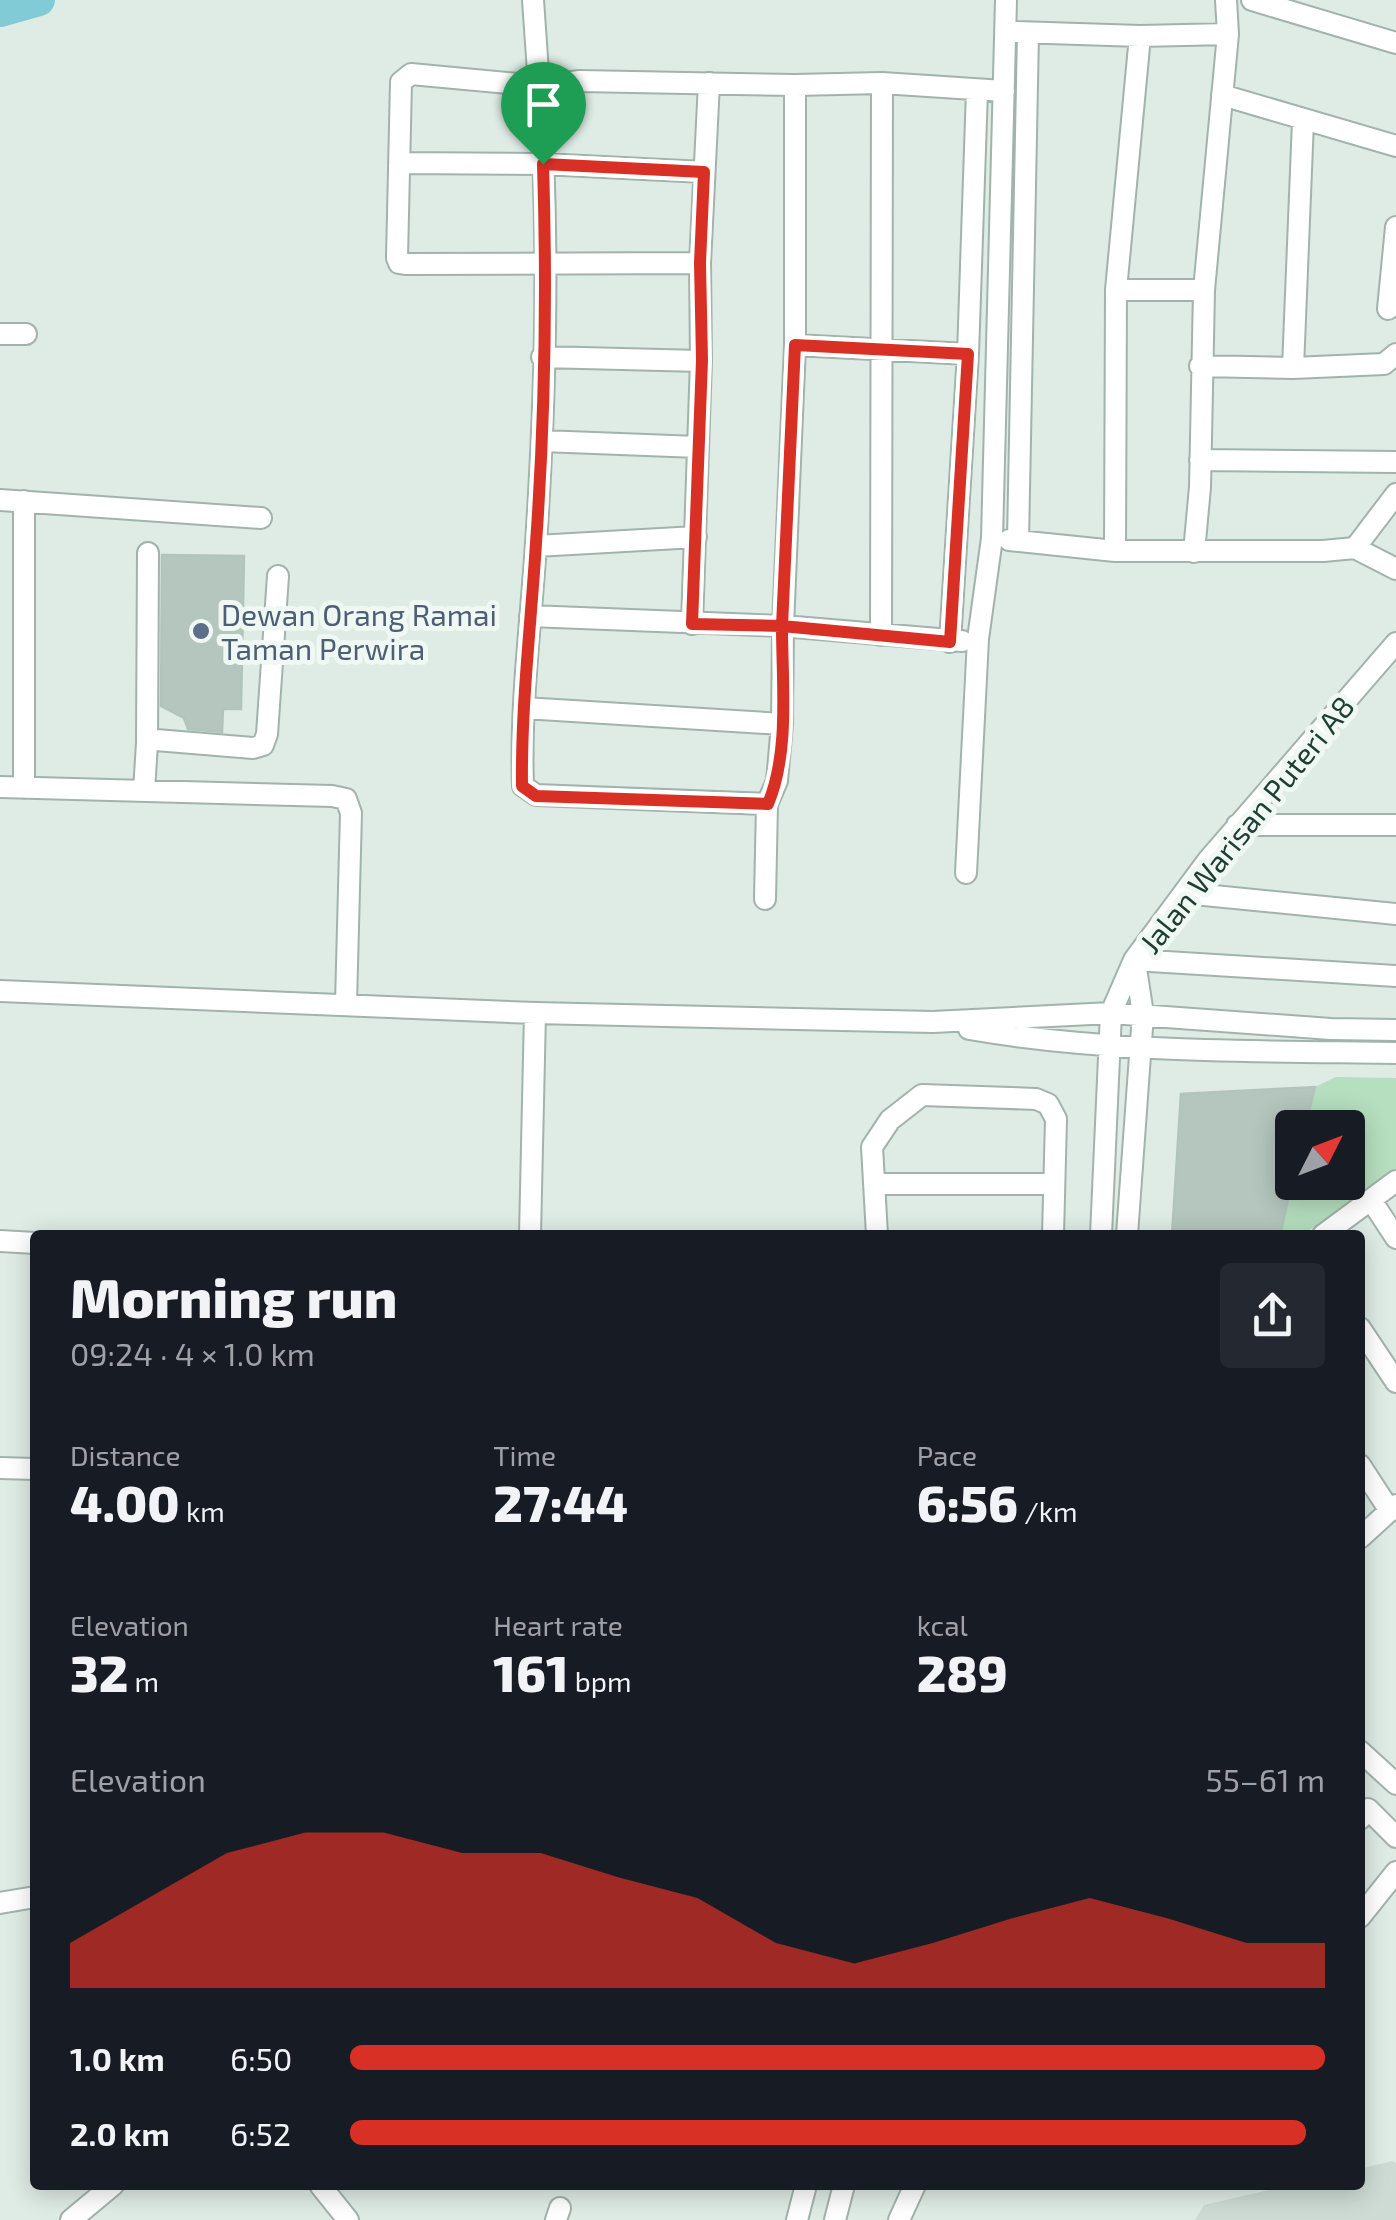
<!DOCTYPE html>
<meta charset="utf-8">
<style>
:root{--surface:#171b24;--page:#242831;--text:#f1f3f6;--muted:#9ea1a6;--accent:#d93025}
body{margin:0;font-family:"Exo 2",sans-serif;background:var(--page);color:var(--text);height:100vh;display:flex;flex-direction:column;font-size:38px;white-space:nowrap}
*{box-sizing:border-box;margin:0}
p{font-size:32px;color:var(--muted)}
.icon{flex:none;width:55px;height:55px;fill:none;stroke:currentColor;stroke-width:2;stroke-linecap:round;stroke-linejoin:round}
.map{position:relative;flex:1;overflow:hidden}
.sheet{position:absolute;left:30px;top:1230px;width:1335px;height:960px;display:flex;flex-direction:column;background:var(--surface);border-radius:10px;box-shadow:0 5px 25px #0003}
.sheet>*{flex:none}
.needle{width:65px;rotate:48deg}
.fabs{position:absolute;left:1275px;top:1110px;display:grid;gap:20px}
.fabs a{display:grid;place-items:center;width:90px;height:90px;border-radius:10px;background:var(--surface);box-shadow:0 5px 25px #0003;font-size:50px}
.pin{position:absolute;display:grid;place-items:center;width:85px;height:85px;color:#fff;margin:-102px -42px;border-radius:50% 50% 50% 0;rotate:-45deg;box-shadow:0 0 10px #0007}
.pin .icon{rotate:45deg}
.round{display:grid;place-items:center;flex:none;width:105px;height:105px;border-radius:10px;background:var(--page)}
.summary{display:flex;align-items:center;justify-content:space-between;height:170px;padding:0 40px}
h1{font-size:55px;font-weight:800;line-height:75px}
.metrics{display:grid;grid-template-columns:repeat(3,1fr);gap:15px;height:170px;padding:10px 40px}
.metrics div{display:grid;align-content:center}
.metrics b{font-size:50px;font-weight:800}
.metrics small{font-size:28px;font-weight:400}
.metrics p{font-size:28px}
.chart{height:280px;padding:20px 40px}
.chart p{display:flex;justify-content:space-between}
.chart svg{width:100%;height:180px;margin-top:10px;fill:var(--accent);opacity:.7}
ul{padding:0 40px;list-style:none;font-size:32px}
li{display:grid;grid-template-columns:160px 120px 1fr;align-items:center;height:75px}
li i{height:25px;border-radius:12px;background:var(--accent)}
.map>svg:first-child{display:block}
</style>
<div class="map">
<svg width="1396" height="2220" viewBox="0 0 1396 2220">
<rect width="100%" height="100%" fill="#dfebe5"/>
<path fill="#cddbd4" d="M 1392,2161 L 1396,2163 L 1396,2220 L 1195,2220 L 1204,2205 L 1290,2185 L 1360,2185 L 1360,2169 Z"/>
<path fill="#b5dfbf" d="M 1336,1077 L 1396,1078 L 1396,1172 L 1302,1235 L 1280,1235 L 1292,1182 L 1348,1182 L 1348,1128 L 1305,1127 L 1315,1087 Z"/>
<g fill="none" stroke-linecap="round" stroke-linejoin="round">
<path stroke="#81cbd6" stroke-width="32" d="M 0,11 L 39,0"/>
</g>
<path fill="#b4c6be" stroke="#b1c5bc" stroke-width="2.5" d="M 162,555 L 244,556 L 241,709 L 223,709 L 222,732 L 188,729 L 184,718 L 161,706 Z
M 1315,1087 L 1305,1128 L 1292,1128 L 1292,1182 L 1280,1235 L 1172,1235 L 1181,1094 Z"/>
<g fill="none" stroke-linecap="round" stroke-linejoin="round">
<defs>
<path id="minor" d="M 533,0 L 539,86 L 411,74 L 401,82 L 397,258 L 399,263 L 405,264 L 700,263 L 701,361 L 692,624
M 1252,0 L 1396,43
M 1017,32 L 1140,36 L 1228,34
M 1222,95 L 1396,146
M 399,163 L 543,164 L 704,172
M 700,263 L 709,83
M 1116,290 L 1204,290
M 1388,309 L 1396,227
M 0,334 L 26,334
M 795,345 L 968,354
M 542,357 L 701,361
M 1200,366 L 1293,368 L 1384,364 L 1396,354
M 1293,368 L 1303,121
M 542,441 L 698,447
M 1200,460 L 1396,462
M 0,500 L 261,518
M 1009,540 L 1115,551 L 1323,551 L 1355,548 L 1396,569
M 1018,541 L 1028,33
M 536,546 L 696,537
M 1355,548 L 1396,494
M 1115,551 L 1116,290 L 1140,36
M 1194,552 L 1200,487 L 1204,290 L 1228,34 L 1226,0
M 530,616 L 783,626 L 962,641
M 881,635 L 882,83
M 950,642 L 968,354 L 977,90
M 524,708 L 782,724
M 147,743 L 148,553
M 0,787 L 332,796 L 346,799 L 351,813 L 346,1003
M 24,788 L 24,501
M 144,791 L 147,743 L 156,740 L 253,748 L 263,745 L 267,734 L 278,576
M 767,804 L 536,795 L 523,786 C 520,705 531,624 536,543 C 546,391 550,237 539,86 L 580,81 L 795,85 L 882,83 L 1004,91
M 1237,825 L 1396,825
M 966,873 L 978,639 L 992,538 L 1006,0
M 1184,893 L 1396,914
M 765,899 L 767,804 L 777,781 L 782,724 L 783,626 L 795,345 L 795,85
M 1134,960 L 1396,976
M 0,991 L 535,1013 L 933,1022 L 1111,1013 L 1331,1029 L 1396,1030
M 969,1029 C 1110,1053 1253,1051 1396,1053
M 874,1184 L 1054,1184
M 1371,1200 L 1396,1238
M 530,1235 L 535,1013
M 877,1235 L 872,1147 L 890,1120 L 922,1095 L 1036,1099 L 1048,1104 L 1056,1119 L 1053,1235
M 1101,1235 L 1111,1013 L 1134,960 L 1209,859 L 1396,643
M 1127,1235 L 1143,1014 L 1135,962
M 1323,1235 L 1396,1181
M 0,1241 L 35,1243
M 1360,1328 L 1396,1382
M 1360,1465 L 1390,1511
M 0,1468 L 35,1469
M 1360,1538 L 1396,1505
M 1360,1751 L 1396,1784
M 1360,1819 L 1368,1809 L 1396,1837
M 0,1903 L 35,1897
M 1360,1917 L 1396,1872
M 320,2185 L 348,2220
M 71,2220 L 113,2185
M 556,2220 L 560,2208
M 797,2220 L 806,2185
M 835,2220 L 844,2185
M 899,2220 L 915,2185"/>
</defs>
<use href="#minor" stroke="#a1b3ac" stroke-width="24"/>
<use href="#minor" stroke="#fff" stroke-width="20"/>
</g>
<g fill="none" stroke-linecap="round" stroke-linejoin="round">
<defs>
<path id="route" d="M 543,164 C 547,290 545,417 536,543 C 531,624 521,705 522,786 L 536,796 L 768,804 C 790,751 782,684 782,626 L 950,642 L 968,354 L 795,345 L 782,626 L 692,624 L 702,360 L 700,263 L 704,172 L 543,164"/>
</defs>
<use href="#route" stroke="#fff" stroke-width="20"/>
<use href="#route" stroke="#d93025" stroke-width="12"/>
</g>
<circle fill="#5c6f8a" stroke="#eff8f3" stroke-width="4" cx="201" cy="631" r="10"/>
<g text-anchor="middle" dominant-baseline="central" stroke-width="10" stroke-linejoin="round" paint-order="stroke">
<g font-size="30" fill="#4e5e75" stroke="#eff8f3" text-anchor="start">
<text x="221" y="614">Dewan Orang Ramai<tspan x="221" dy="34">Taman Perwira</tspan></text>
</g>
<g font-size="30" fill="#1e3d34" stroke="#eff8f3">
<text transform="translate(1246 824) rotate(-51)">Jalan Warisan Puteri A8</text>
</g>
</g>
</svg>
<div class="fabs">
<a><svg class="needle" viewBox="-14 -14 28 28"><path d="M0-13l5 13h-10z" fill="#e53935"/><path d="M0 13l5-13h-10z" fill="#9ea1a6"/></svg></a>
</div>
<div class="pin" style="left:543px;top:164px;background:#1e9e55"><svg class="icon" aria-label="arrive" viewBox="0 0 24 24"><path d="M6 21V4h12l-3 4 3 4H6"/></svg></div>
<section class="sheet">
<div class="summary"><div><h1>Morning run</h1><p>09:24 · 4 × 1.0 km</p></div><a class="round"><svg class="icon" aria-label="share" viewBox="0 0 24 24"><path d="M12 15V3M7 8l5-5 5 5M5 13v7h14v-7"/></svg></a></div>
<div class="metrics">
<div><p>Distance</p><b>4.00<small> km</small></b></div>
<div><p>Time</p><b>27:44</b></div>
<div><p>Pace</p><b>6:56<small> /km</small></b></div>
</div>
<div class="metrics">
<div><p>Elevation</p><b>32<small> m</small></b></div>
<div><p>Heart rate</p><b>161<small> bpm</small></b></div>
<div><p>kcal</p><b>289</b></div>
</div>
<div class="chart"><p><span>Elevation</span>55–61 m</p>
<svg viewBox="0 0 160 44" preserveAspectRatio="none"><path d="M0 44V33L10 22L20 11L30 6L40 6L50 11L60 11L70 17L80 22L90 33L100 38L110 33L120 27L130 22L140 27L150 33L160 33V44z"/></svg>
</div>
<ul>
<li><b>1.0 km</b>6:50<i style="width:100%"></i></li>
<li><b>2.0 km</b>6:52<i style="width:98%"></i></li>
</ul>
</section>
</div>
